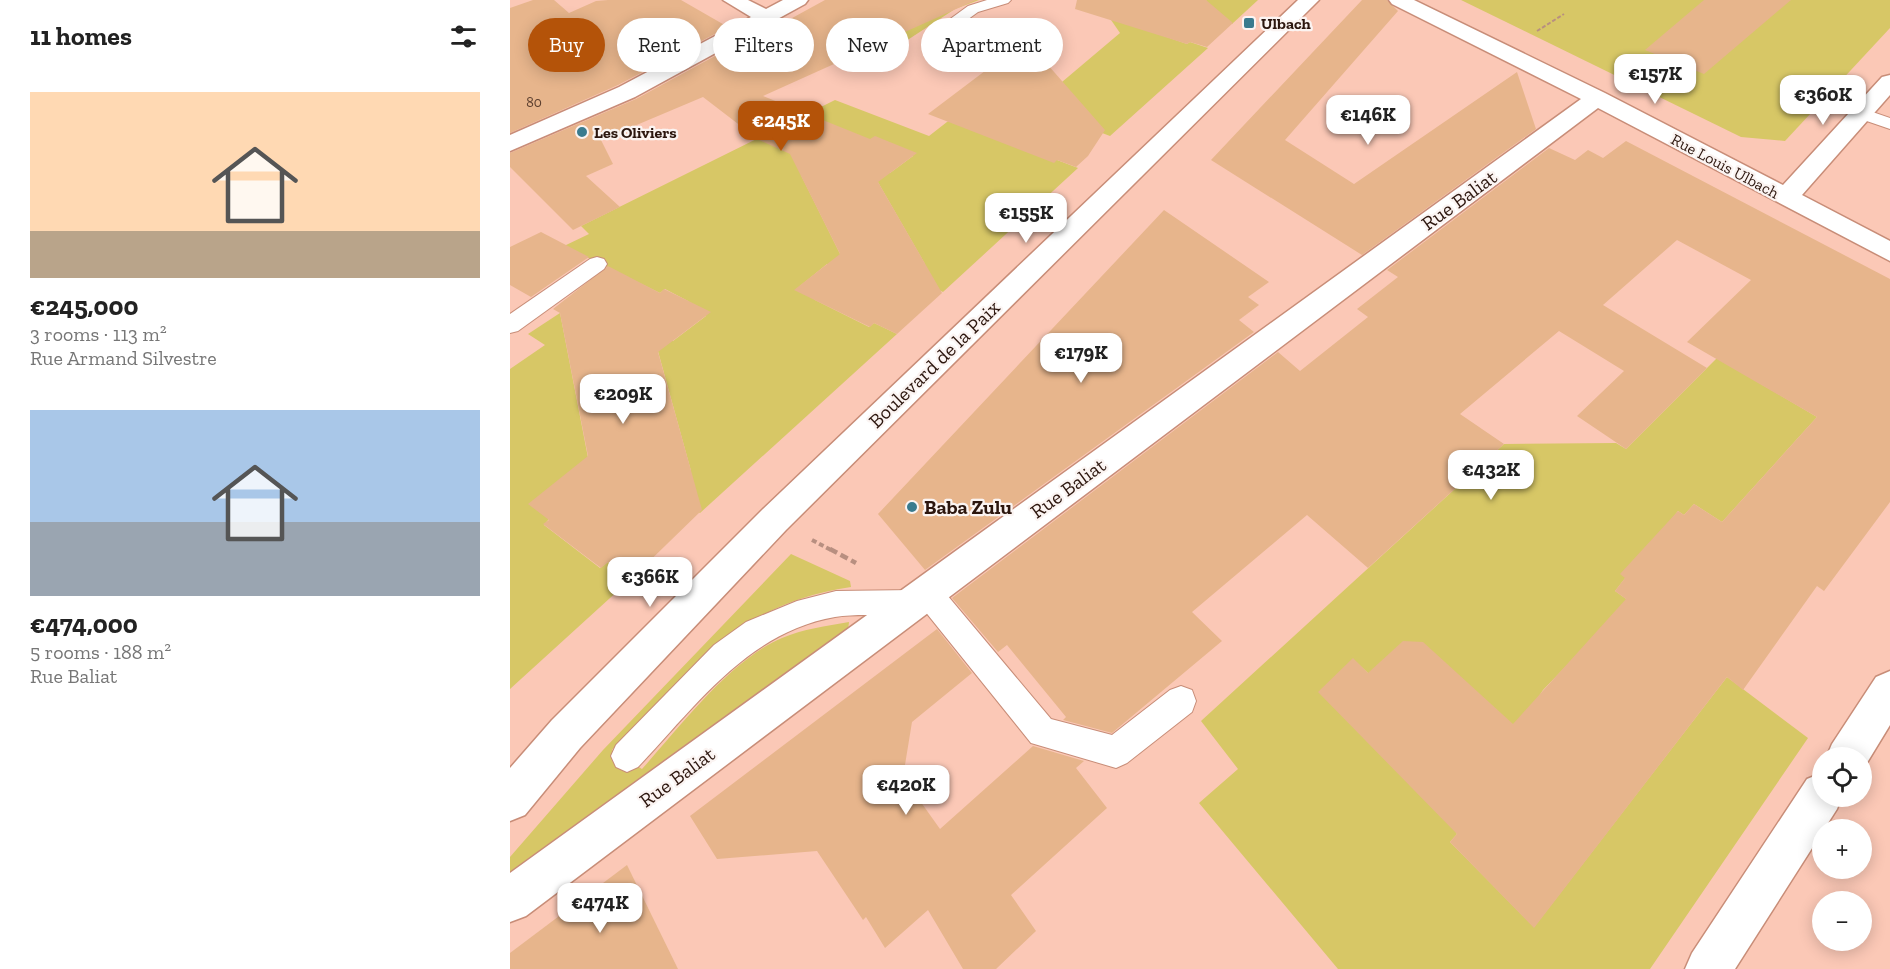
<!DOCTYPE html>
<html lang="en">
<head>
<meta charset="utf-8">
<style>
  :root { --surface:#fff; --page:#f6f6f6; --text:#222; --muted:#767676; --accent:#b45309 }
  body { margin:0; font-family:"Zilla Slab",serif; background:var(--page); color:var(--text); height:100vh; display:flex; flex-direction:column; font-size:22px; white-space:nowrap }
  * { box-sizing:border-box; margin:0 }
  p { font-size:20px; color:var(--muted) }
  .icon { flex:none; width:33px; height:33px; fill:none; stroke:currentColor; stroke-width:2; stroke-linecap:round; stroke-linejoin:round }
  .map { position:relative; flex:1; overflow:hidden }
  .details { display:flex; flex-direction:column; background:var(--surface); width:510px }
  .details>* { flex:none }
  .guide { position:absolute; left:18px; top:18px; width:570px; height:54px; display:flex; gap:12px }
  .buttons { position:absolute; left:1302px; top:747px; display:grid; gap:12px }
  .buttons a { display:grid; place-items:center; width:60px; height:60px; border-radius:50%; background:var(--surface); box-shadow:0 3px 15px #0003; font-size:30px }
  .price { position:absolute; translate:-50% -51px; padding:0 14px; border-radius:12px; background:#fff; color:#222; font-size:20px; line-height:39px; filter:drop-shadow(0 2px 3px #0008) }
  .price::after { content:''; position:absolute; left:50%; top:36px; width:18px; height:14px; margin-left:-9px; background:inherit; clip-path:polygon(0 0,100% 0,50% 100%) }
  .price.active { background:var(--accent); color:#fff }
  ul { padding:0; list-style:none }
  li { display:grid; align-content:center; gap:12px; height:318px; padding:0 30px }
  li span { display:grid; place-items:center; height:186px; border-radius:0px; color:#555 }
  li>.icon { margin-inline-start:auto }
  span .icon { width:108px; height:108px; fill:#fffc; stroke-width:1 }
  li b { font-size:26px }
  h2 { display:flex; justify-content:space-between; align-items:center; height:72px; padding:0 30px; font-size:26px }
  .pill { padding:0 21px; border-radius:27px; background:var(--surface); box-shadow:0 3px 15px #0003; font-size:21px; line-height:54px }
  .pill.active { background:var(--accent); color:#fff }
  main { display:flex; flex:1; min-height:0 }
  .map>svg:first-child { display:block }
  .green { fill:#d7c766 }
  .building { fill:#e7b58c }
  .lines { fill:none; stroke-linecap:round; stroke-linejoin:round }
  .service-casing { stroke:#c88d78; stroke-width:2 }
  .minor-casing { stroke:#c88d78; stroke-width:3 }
  .tertiary-casing { stroke:#c88d78; stroke-width:3 }
  .path-far2 { stroke:#b88f80; stroke-width:2; stroke-dasharray:4 2; stroke-linecap:butt }
  .path-far1 { stroke:#b88f80; stroke-width:4; stroke-dasharray:5 3; stroke-linecap:butt }
  .path { stroke:#b88f80; stroke-width:4.5; stroke-dasharray:8 4; stroke-linecap:butt }
  .service { fill:#fff; fill-rule:evenodd }
  .minor { fill:#fff; fill-rule:evenodd }
  .tertiary { fill:#fff; fill-rule:evenodd }
  .poi-dot { fill:#3a7b8e; stroke:#fbf4f2; stroke-width:2 }
  .labels { text-anchor:middle; dominant-baseline:central; stroke-width:4.5; stroke-linejoin:round; paint-order:stroke }
  .far-number-label { font-size:14px; fill:#5b3e2e }
  .far-poi-label { font-size:16px; font-weight:bold; fill:#2c160e; stroke:#fbf4f2; text-anchor:start }
  .far-street-label { font-size:16px; fill:#2c160e; stroke:#fbf4f2 }
  .street-label { font-size:20px; fill:#2c160e; stroke:#fbf4f2 }
  .poi-label { font-size:20px; font-weight:bold; fill:#2c160e; stroke:#fbf4f2; text-anchor:start }
</style>
</head>
<body>
<main>
<section class="details">
<h2>11 homes<svg class="icon" aria-label="filters" viewBox="0 0 24 24"><path d="M4 7h16M4 17h16"/><circle cx="9" cy="7" r="2"/><circle cx="15" cy="17" r="2"/></svg></h2>
<ul>
<li><span style="background:linear-gradient(#ffd9b3 75%,#b9a48a 0)"><svg class="icon" aria-label="home" viewBox="0 0 24 24"><path d="M3 11l9-7 9 7M6 9v11h12V9"/></svg></span><div><b>€245,000</b><p>3 rooms · 113 m²</p><p>Rue Armand Silvestre</p></div></li>
<li><span style="background:linear-gradient(#a9c7e8 60%,#9aa5b1 0)"><svg class="icon" aria-label="home" viewBox="0 0 24 24"><path d="M3 11l9-7 9 7M6 9v11h12V9"/></svg></span><div><b>€474,000</b><p>5 rooms · 188 m²</p><p>Rue Baliat</p></div></li>
</ul>
</section>
<div class="map">
<svg width="1380" height="969" viewBox="0 0 1380 969">
  <rect width="100%" height="100%" fill="#fbc8b6"/>
  <g class="green">
    <polygon points="442,0 469,0 445,9 376,54 359,48"/>
    <polygon points="696,0 748,0 722,24 703,18"/>
    <polygon points="951,0 1380,0 1380,28 1275,141 1231,137"/>
    <polygon points="599,17 677,44 680,42 698,48 600,136 579,128 552,82 610,33"/>
    <polygon points="487,83 547,160 568,168 433,292 408,280 415,264 365,177 373,171 380,173 403,156 360,139 291,175 334,262 326,268 317,264 290,286 305,300 359,327 364,323 387,334 190,513 168,496 181,471 146,344 155,337 163,341 196,316 178,301 155,289 150,293 54,246 79,234 71,226 325,100 419,136"/>
    <polygon points="50,313 80,468 34,525 90,568 98,562 122,578 0,689 0,369 35,345 18,334"/>
    <polygon points="1207,358 1307,417 1212,522 1184,504 1174,515 1168,511 1105,591 1119,601 1033,690 1003,736 858,673 843,659 947,834 940,842 1024,927 1217,677 1298,738 1140,969 828,969 689,803 728,769 691,721 994,444 1106,443 1116,449"/>
    <path d="M 281,554 L 340,581 L 341,587 C 253,601 218,634 157,694 C 139,713 118,730 102,750 L 132,769 C 170,727 220,660 272,638 C 293,629 316,626 339,622 L 338,631 L 0,878 L 0,857 L 93,750 Z"/>
  </g>
  <g class="building">
    <polygon points="23,0 44,0 59,13 86,1 98,0 171,0 218,27 108,85 0,133 0,8"/>
    <polygon points="315,0 466,0 253,96 360,139 365,136 407,153 368,182 432,293 387,334 364,323 360,327 284,290 330,254 280,154 249,140 193,97 91,140 103,164 76,176 110,207 63,230 0,167 0,153 126,99 238,38 242,40"/>
    <polygon points="567,0 696,0 723,23 697,47 680,42 677,44 565,9"/>
    <polygon points="852,0 877,0 888,11 775,140 844,184 1007,72 1026,129 852,255 701,160"/>
    <polygon points="1194,0 1281,0 1194,74 1135,50"/>
    <polygon points="516,40 595,130 578,156 566,167 547,160 544,163 418,114"/>
    <polygon points="1116,141 1380,279 1380,502 1314,591 1307,586 1233,690 1217,677 1024,928 940,842 947,834 808,692 843,658 858,673 893,641 913,642 1003,724 1116,599 1105,591 1115,578 1110,574 1168,511 1174,515 1184,504 1212,522 1307,417 1177,342 1241,280 1167,240 1093,305 1197,368 1116,449 1067,416 1114,371 1049,331 950,414 994,444 858,568 797,515 682,612 712,641 602,733 553,720 556,717 497,645 488,652 442,598 768,352 790,371 858,317 847,309 888,277 877,270 1039,148 1065,160 1078,150 1093,158"/>
    <polygon points="654,210 759,282 738,297 749,305 729,320 744,332 415,570 368,514"/>
    <polygon points="31,232 79,257 21,297 0,285 0,247"/>
    <polygon points="98,266 150,293 154,289 201,312 148,352 192,510 122,578 98,562 91,568 33,524 39,520 18,504 78,456 50,313 43,309"/>
    <polygon points="427,629 462,673 402,722 393,777 430,829 523,746 574,761 566,768 597,808 501,895 526,931 486,969 453,969 418,910 375,948 356,917 353,920 307,851 207,859 180,816"/>
    <polygon points="117,865 168,969 0,969 0,953"/>
  </g>
  <g class="lines">
    <g class="service-casing">
      <g id="service">
        <polygon points="477,0 501,0 498,3 468,12 435,36 423,36 421,33 458,6"/>
        <polygon points="1351,108 1380,118 1380,129 1345,117 1342,113 1345,109"/>
        <polygon points="87,257 94,259 97,264 94,269 8,331 0,333 0,314 80,259"/>
        <path d="M 417,579 L 427,583 L 541,719 L 602,735 L 660,690 L 671,686 L 682,690 L 686,701 L 682,712 L 617,763 L 606,768 L 521,743 L 414,610 L 403,616 C 378,616 350,613 325,617 C 238,632 185,707 128,767 L 117,772 L 106,767 L 101,756 L 106,745 L 204,645 L 236,622 L 287,601 L 326,591 L 404,590 L 407,583 Z"/>
      </g>
    </g>
    <g class="minor-casing">
      <g id="minor">
        <polygon points="213,0 238,0 256,9 273,0 298,0 295,4 125,97 0,151 0,135 109,87 241,17"/>
        <polygon points="879,0 904,0 1095,93 1273,185 1372,77 1380,75 1380,95 1292,195 1380,241 1380,261 1088,108 16,916 0,922 0,873 1071,99 882,4"/>
        <polygon points="1380,671 1380,725 1352,771 1352,758 1316,758 1322,744 1366,677"/>
        <polygon points="1312,773 1312,796 1332,796 1327,809 1225,969 1175,969 1182,953 1297,779"/>
      </g>
    </g>
    <g class="tertiary-casing">
      <polygon id="tertiary" points="788,0 809,0 276,530 70,748 15,815 0,821 0,768 42,720 252,510"/>
    </g>
    <polyline class="path-far2" points="1027,31 1054,14"/>
    <polyline class="path-far1" points="302,540 323,551"/>
    <polyline class="path" points="320,549 346,563"/>
    <use href="#service" class="service"/>
    <use href="#minor" class="minor"/>
    <use href="#tertiary" class="tertiary"/>
  </g>
  <g class="poi-dot">
    <rect x="733" y="17" width="12" height="12" rx="3"/>
    <circle cx="72" cy="132" r="6"/>
    <circle cx="402" cy="507" r="6"/>
  </g>
  <g class="labels">
    <g class="far-number-label">
      <text x="24" y="102">80</text>
    </g>
    <g class="far-poi-label">
      <text x="751" y="23">Ulbach</text>
      <text x="84" y="132">Les Oliviers</text>
    </g>
    <g class="far-street-label">
      <text transform="translate(1215 166) rotate(28)">Rue Louis Ulbach</text>
    </g>
    <g class="street-label">
      <text transform="translate(949 200) rotate(-36)">Rue Baliat</text>
      <text transform="translate(424 364) rotate(-44)">Boulevard de la Paix</text>
      <text transform="translate(558 488) rotate(-36)">Rue Baliat</text>
      <text transform="translate(167 777) rotate(-36)">Rue Baliat</text>
    </g>
    <g class="poi-label">
      <text x="414" y="507">Baba Zulu</text>
    </g>
  </g>
</svg>
<div class="buttons">
<a><svg class="icon" aria-label="locate" viewBox="0 0 24 24"><circle cx="12" cy="12" r="6"/><path d="M12 2v4M12 18v4M2 12h4M18 12h4"/></svg></a>
<a>+</a>
<a>−</a>
</div>
<b class="price" style="left:1145px;top:105px">€157K</b>
<b class="price" style="left:1313px;top:126px">€360K</b>
<b class="price" style="left:858px;top:146px">€146K</b>
<b class="price active" style="left:271px;top:152px">€245K</b>
<b class="price" style="left:516px;top:244px">€155K</b>
<b class="price" style="left:571px;top:384px">€179K</b>
<b class="price" style="left:113px;top:425px">€209K</b>
<b class="price" style="left:981px;top:501px">€432K</b>
<b class="price" style="left:140px;top:608px">€366K</b>
<b class="price" style="left:396px;top:816px">€420K</b>
<b class="price" style="left:90px;top:934px">€474K</b>
<div class="guide">
<a class="pill active">Buy</a>
<a class="pill">Rent</a>
<a class="pill">Filters</a>
<a class="pill">New</a>
<a class="pill">Apartment</a>
</div>
</div>
</main>
</body>
</html>
